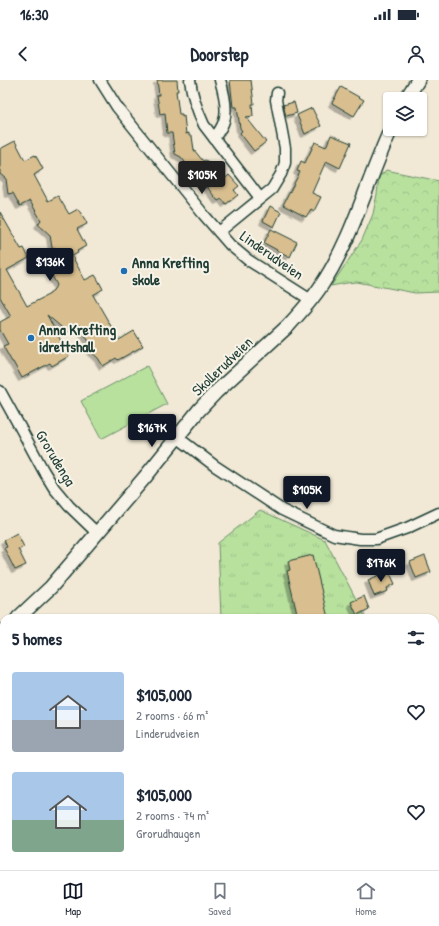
<!DOCTYPE html>
<html lang="en">
<head>
<meta charset="utf-8">
<style>
  :root { --surface:#fff; --page:#f2f2f3; --text:#1f2937; --muted:#747a83; --line:#e0e1e3; --accent:#111827 }
  body { margin:0; font-family:"Patrick Hand",sans-serif; background:var(--page); color:var(--text); height:100vh; display:flex; flex-direction:column; font-size:15px; white-space:nowrap }
  * { box-sizing:border-box; margin:0 }
  p { font-size:13px; color:var(--muted) }
  .icon { flex:none; width:22px; height:22px; fill:none; stroke:currentColor; stroke-width:2; stroke-linecap:round; stroke-linejoin:round }
  .map { position:relative; flex:1; overflow:hidden }
  .details { position:absolute; left:0px; top:534px; width:439px; height:256px; display:flex; flex-direction:column; background:var(--surface); border-radius:12px 12px 0 0; box-shadow:0 1px 3px #0004 }
  .details>* { flex:none }
  .fabs { position:absolute; left:383px; top:12px; display:grid; gap:8px }
  .fabs a { display:grid; place-items:center; width:44px; height:44px; border-radius:4px; background:var(--surface); box-shadow:0 1px 3px #0004; font-size:20px }
  .price { position:absolute; translate:-50% -34px; padding:0 9px; border-radius:4px; background:var(--accent); color:#fff; font-size:13px; line-height:26px; filter:drop-shadow(0 1px 2px #0008) }
  .price::after { content:''; position:absolute; left:50%; top:24px; width:12px; height:9px; margin-left:-6px; background:inherit; clip-path:polygon(0 0,100% 0,50% 100%) }
  .price.selected { background:#222; color:#fff }
  ul { padding:0; list-style:none }
  li { display:flex; align-items:center; gap:12px; height:100px; padding:0 12px }
  li span { display:grid; place-items:center; flex:none; width:112px; height:80px; border-radius:4px; color:#555 }
  li>.icon { margin-inline-start:auto }
  span .icon { width:48px; height:48px; fill:#fffc; stroke-width:1 }
  li b { font-size:17px }
  h2 { display:flex; justify-content:space-between; align-items:center; height:48px; padding:0 12px; font-size:17px }
  .status { display:flex; justify-content:space-between; align-items:center; height:28px; padding:0 20px; background:var(--surface); direction:ltr }
  .status svg { height:11px; fill:currentColor }
  header { display:flex; justify-content:space-between; align-items:center; height:52px; padding:0 12px; background:var(--surface); font-size:18px; font-weight:700 }
  .tabs { display:flex; justify-content:space-around; align-items:center; height:56px; border-top:1px solid var(--line); background:var(--surface); font-size:11px; color:var(--muted) }
  .tabs a { display:grid; justify-items:center; gap:2px }
  .tabs .selected { color:var(--accent) }
  .map>svg:first-child { display:block }
  .grass { fill:url(#grass-tufts); stroke:#6c8f69 }
  .forest { fill:url(#forest-crowns); stroke:#6c8f69 }
  .pitch { fill:#b8e19e; stroke:#6c8f69 }
  .building { fill:#d9bf8f; stroke:#1f3d34; filter:url(#shadow) }
  .lines { fill:none; stroke-linecap:round; stroke-linejoin:round }
  .minor-casing { stroke:#1f3d34; stroke-width:13 }
  .tertiary-casing { stroke:#1f3d34; stroke-width:16 }
  .minor { stroke:#f7f3e8; stroke-width:10 }
  .tertiary { stroke:#f7f3e8; stroke-width:13 }
  .poi-dot { fill:#1f6fb2; stroke:#f7f3e8; stroke-width:1.5 }
  .labels { text-anchor:middle; dominant-baseline:central; stroke-width:4; stroke-linejoin:round; paint-order:stroke }
  .street-label { font-size:15px; fill:#1f3d34; stroke:#f7f3e8 }
  .poi-label { font-size:15px; font-weight:bold; fill:#1f3d34; stroke:#f7f3e8; text-anchor:start }
</style>
</head>
<body>
<div class="status"><b>16:30</b><svg viewBox="0 0 49 12"><path d="M0 12V9h3v3zM5 12V6h3v6zM10 12V3h3v9zM15 12V0h3v12zM26 1h20v11H26zM47 4h2v5h-2z"/></svg></div>
<header><svg class="icon" aria-label="back" viewBox="0 0 24 24"><path d="M15 5l-7 7 7 7"/></svg>Doorstep<svg class="icon" aria-label="person" viewBox="0 0 24 24"><circle cx="12" cy="8" r="4"/><path d="M4 21q1-7 8-7t8 7"/></svg></header>
<div class="map">
<svg width="439" height="790" viewBox="0 0 439 790">
  <defs>
    <pattern id="grass-tufts" width="24" height="20" patternUnits="userSpaceOnUse"><rect width="24" height="20" fill="#b8e19e"/><path d="M3 7l-1-3M5 7V3M7 7l1-3M15 17l-1-3M17 17v-4M19 17l1-3" fill="none" stroke="#9ec289"/></pattern>
    <pattern id="forest-crowns" width="20" height="18" patternUnits="userSpaceOnUse"><rect width="20" height="18" fill="#b8e19e"/><path d="M2 6a3 3 0 1 1 6 0M12 15a3 3 0 1 1 6 0" fill="none" stroke="#9ec289"/></pattern>
    <filter id="shadow"><feDropShadow dx="-3.5" dy="3.5" stdDeviation="0" flood-color="#0004"/></filter>
  </defs>
  <rect width="100%" height="100%" fill="#f1e9d6"/>
  <filter id="ink" filterUnits="userSpaceOnUse"><feTurbulence type="fractalNoise" baseFrequency=".025" numOctaves="2"/><feDisplacementMap in="SourceGraphic" scale="8" xChannelSelector="R" yChannelSelector="G"/><feConvolveMatrix kernelMatrix="1 2 1 2 8 2 1 2 1" color-interpolation-filters="sRGB"/></filter>
  <g filter="url(#ink)">
    <g class="grass">
      <polygon points="260,430 325,460 366,538 221,538 218,463"/>
      <polygon points="439,559 439,630 435,634 435,560"/>
    </g>
    <polygon class="forest" points="386,90 439,101 439,212 415,213 357,202 347,203 331,206 362,160 373,134 377,114 379,97"/>
    <polygon class="pitch" points="147,286 167,324 101,359 81,321"/>
    <g class="building">
      <polygon points="157,0 177,0 178,11 176,11 179,34 182,34 182,37 184,36 186,54 189,53 189,56 192,56 194,70 203,81 205,80 207,81 222,101 229,95 239,106 234,110 238,115 226,124 222,119 218,121 207,107 205,108 181,77 175,74 172,53 167,53 165,33 160,34 157,15 159,15"/>
      <polygon points="230,0 251,0 254,24 252,24 253,36 246,37 266,62 254,71 240,53 242,51 240,48 237,27 233,27"/>
      <polygon points="341,7 364,20 354,36 332,23"/>
      <polygon points="294,22 297,33 286,36 283,25"/>
      <polygon points="312,28 321,46 305,54 297,35"/>
      <polygon points="331,55 351,63 340,88 326,81 312,113 321,117 314,131 311,129 306,137 283,125 300,92 297,91 301,81 305,83 315,62 326,67"/>
      <polygon points="15,61 25,80 35,75 37,78 43,89 34,95 48,121 58,116 69,134 78,129 86,141 87,144 77,149 86,166 77,171 78,173 72,176 85,200 95,195 97,198 103,209 93,215 119,260 134,251 143,266 118,280 116,278 103,286 98,278 88,269 91,265 79,245 67,252 47,235 69,276 52,286 50,283 22,298 13,282 12,282 3,266 8,264 0,250 0,242 11,236 0,217 0,132 21,169 24,168 29,178 7,190 27,226 50,214 57,205 50,192 65,184 56,168 52,168 50,155 38,144 41,140 30,121 20,126 13,113 8,114 6,99 0,94 0,69"/>
      <polygon points="270,126 281,132 274,147 263,141"/>
      <polygon points="271,149 297,162 290,177 264,163"/>
      <polygon points="17,453 24,467 18,469 26,485 15,490 4,468 7,467 4,460"/>
      <polygon points="313,475 328,538 298,538 287,491 290,490 288,481"/>
      <polygon points="425,476 431,492 416,498 410,482"/>
      <polygon points="389,491 395,504 387,508 388,511 374,516 368,500"/>
      <polygon points="364,516 369,529 357,535 351,522"/>
    </g>
    <g class="lines">
      <g class="minor-casing">
        <g id="minor">
          <polyline points="100,0 117,27 204,135 230,165 248,180 311,220"/>
          <path d="M 190,0 C 192,16 197,30 204,45 L 260,118"/>
          <path d="M 214,58 C 218,53 222,48 224,41 C 228,29 224,13 220,0"/>
          <polyline points="219,152 272,109 281,94 285,83 285,68 276,20 277,13"/>
          <polyline points="0,311 21,349 43,390 54,408 69,426 97,453"/>
          <polyline points="177,357 215,386 282,430 334,455 360,459 376,459 407,448 439,433"/>
        </g>
      </g>
      <g class="tertiary-casing">
        <g id="tertiary">
          <polyline points="406,19 418,0"/>
          <path d="M 18,538 L 51,507 L 146,396 L 199,330 L 216,312 L 288,246 C 300,233 312,220 321,206 C 353,158 367,101 391,49"/>
          <polyline points="0,555 4,551"/>
        </g>
      </g>
      <use href="#minor" class="minor"/>
      <use href="#tertiary" class="tertiary"/>
    </g>
  </g>
  <g class="poi-dot">
    <circle cx="124" cy="191" r="4"/>
    <circle cx="31" cy="258" r="4"/>
  </g>
  <g class="labels">
    <g class="street-label">
      <text transform="translate(272 175) rotate(35)">Linderudveien</text>
      <text transform="translate(222 286) rotate(-44)">Skollerudveien</text>
      <text transform="translate(56 378) rotate(59)">Grorudenga</text>
    </g>
    <g class="poi-label">
      <text x="132" y="182">Anna Krefting<tspan x="132" dy="17">skole</tspan></text>
      <text x="39" y="249">Anna Krefting<tspan x="39" dy="17">idrettshall</tspan></text>
    </g>
  </g>
</svg>
<div class="fabs">
<a><svg class="icon" aria-label="layers" viewBox="0 0 24 24"><path d="M12 4l9 5-9 5-9-5zM3 14l9 5 9-5"/></svg></a>
</div>
<b class="price selected" style="left:202px;top:115px">$105K</b>
<b class="price" style="left:50px;top:202px">$136K</b>
<b class="price" style="left:152px;top:368px">$167K</b>
<b class="price" style="left:307px;top:430px">$105K</b>
<b class="price" style="left:381px;top:503px">$176K</b>
<section class="details">
<h2>5 homes<svg class="icon" aria-label="filters" viewBox="0 0 24 24"><path d="M4 7h16M4 17h16"/><circle cx="9" cy="7" r="2"/><circle cx="15" cy="17" r="2"/></svg></h2>
<ul>
<li><span style="background:linear-gradient(#a9c7e8 60%,#9aa5b1 0)"><svg class="icon" aria-label="home" viewBox="0 0 24 24"><path d="M3 11l9-7 9 7M6 9v11h12V9"/></svg></span><div><b>$105,000</b><p>2 rooms · 66 m²</p><p>Linderudveien</p></div><svg class="icon" aria-label="heart" viewBox="0 0 24 24"><path d="M12 20l-8-8c-3-5 5-10 8-4 3-6 11-1 8 4z"/></svg></li>
<li><span style="background:linear-gradient(#a9c7e8 60%,#7fa58c 0)"><svg class="icon" aria-label="home" viewBox="0 0 24 24"><path d="M3 11l9-7 9 7M6 9v11h12V9"/></svg></span><div><b>$105,000</b><p>2 rooms · 74 m²</p><p>Grorudhaugen</p></div><svg class="icon" aria-label="heart" viewBox="0 0 24 24"><path d="M12 20l-8-8c-3-5 5-10 8-4 3-6 11-1 8 4z"/></svg></li>
</ul>
</section>
</div>
<nav class="tabs">
<a class="selected"><svg class="icon" aria-label="map" viewBox="0 0 24 24"><path d="M3 6l6-2 6 2 6-2v14l-6 2-6-2-6 2zM9 4v14M15 6v14"/></svg>Map</a>
<a><svg class="icon" aria-label="saved" viewBox="0 0 24 24"><path d="M7 4h10v16l-5-4-5 4z"/></svg>Saved</a>
<a><svg class="icon" aria-label="home" viewBox="0 0 24 24"><path d="M3 11l9-7 9 7M6 9v11h12V9"/></svg>Home</a>
</nav>
</body>
</html>
